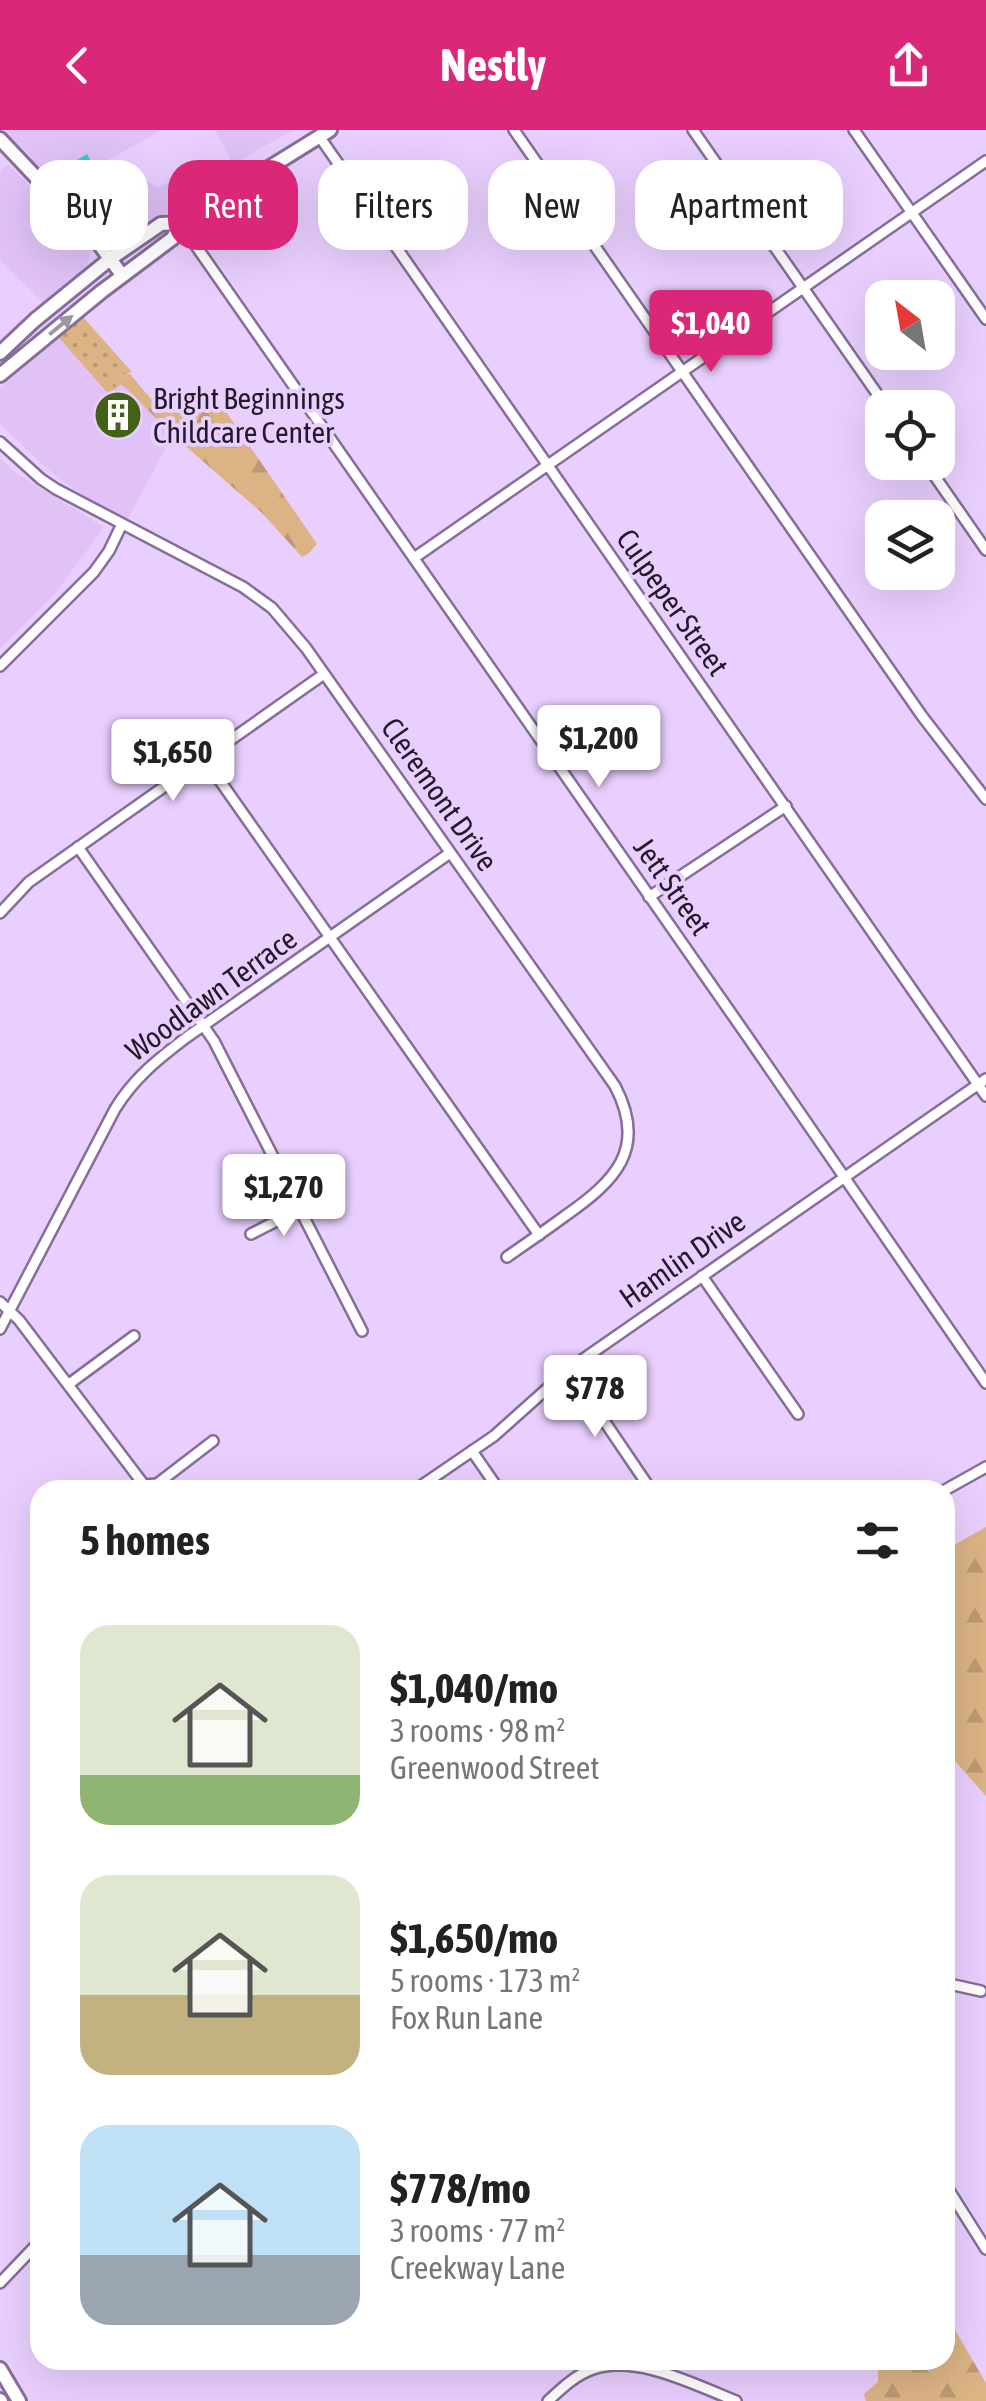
<!DOCTYPE html>
<html lang="en">
<head>
<meta charset="utf-8">
<style>
  :root { --surface:#fff; --page:#f2f2f2; --text:#222; --muted:#767676; --accent:#db2777 }
  body { margin:0; font-family:"Asap Condensed",sans-serif; background:var(--page); color:var(--text); height:100vh; display:flex; flex-direction:column; font-size:38px; white-space:nowrap }
  * { box-sizing:border-box; margin:0 }
  p { font-size:32px; color:var(--muted) }
  .icon { flex:none; width:55px; height:55px; fill:none; stroke:currentColor; stroke-width:2; stroke-linecap:round; stroke-linejoin:round }
  .map { position:relative; flex:1; overflow:hidden }
  .side { position:absolute; left:30px; top:1350px; width:925px; height:890px; display:flex; flex-direction:column; background:var(--surface); border-radius:30px; box-shadow:0 10px 40px #0002 }
  .side>* { flex:none }
  .top-card { position:absolute; left:30px; top:30px; width:928px; height:90px; display:flex; gap:20px }
  .needle { width:65px; rotate:329deg }
  .tools { position:absolute; left:865px; top:150px; display:grid; gap:20px }
  .tools a { display:grid; place-items:center; width:90px; height:90px; border-radius:20px; background:var(--surface); box-shadow:0 10px 40px #0002; font-size:50px }
  .price { position:absolute; translate:-50% -85px; padding:0 22px; border-radius:10px; background:#fff; color:#222; font-size:32px; line-height:65px; filter:drop-shadow(0 2px 5px #0008) }
  .price::after { content:''; position:absolute; left:50%; top:60px; width:30px; height:22px; margin-left:-15px; background:inherit; clip-path:polygon(0 0,100% 0,50% 100%) }
  .price.active { background:var(--accent); color:#fff }
  ul { padding:0; list-style:none }
  li { display:flex; align-items:center; gap:30px; height:250px; padding:0 50px }
  li span { display:grid; place-items:center; flex:none; width:280px; height:200px; border-radius:30px; color:#555 }
  li>.icon { margin-inline-start:auto }
  span .icon { width:120px; height:120px; fill:#fffc; stroke-width:1 }
  li b { font-size:42px }
  h2 { display:flex; justify-content:space-between; align-items:center; height:120px; padding:0 50px; font-size:42px }
  .chip { padding:0 35px; border-radius:30px; background:var(--surface); box-shadow:0 10px 40px #0002; font-size:35px; line-height:90px }
  .chip.active { background:var(--accent); color:#fff }
  header { display:flex; justify-content:space-between; align-items:center; height:130px; padding:0 50px; background:var(--accent); color:#fff; font-size:45px; font-weight:700 }
  .map>svg:first-child { display:block }
  .built { fill:#e0c2f7 }
  .grass { fill:url(#grass-dots) }
  .forest { fill:url(#forest-firs) }
  .water { fill:url(#water-ripples) }
  .lines { fill:none; stroke-linecap:round; stroke-linejoin:round }
  .minor-casing { stroke:#866e98; stroke-width:14 }
  .secondary-casing { stroke:#866e98; stroke-width:18 }
  .minor { stroke:#fff; stroke-width:9 }
  .secondary { stroke:#fff; stroke-width:12 }
  .oneway { fill:#9c989f }
  .labels { text-anchor:middle; dominant-baseline:central; stroke-width:8; stroke-linejoin:round; paint-order:stroke }
  .poi-label { font-size:30px; fill:#23192a; stroke:#e9cffe; text-anchor:start }
  .street-label { font-size:30px; fill:#23192a; stroke:#e9cffe }
</style>
</head>
<body>
<header><svg class="icon" aria-label="back" viewBox="0 0 24 24"><path d="M15 5l-7 7 7 7"/></svg>Nestly<svg class="icon" aria-label="share" viewBox="0 0 24 24"><path d="M12 15V3M7 8l5-5 5 5M5 13v7h14v-7"/></svg></header>
<div class="map">
<svg width="986" height="2271" viewBox="0 0 986 2271">
  <defs>
    <pattern id="grass-dots" width="8" height="8" patternUnits="userSpaceOnUse" patternTransform="scale(2.5)"><rect width="8" height="8" fill="#dbb385"/><path d="M2 2h.1M6 6h.1" fill="none" stroke="#bc9973" stroke-width="1.8" stroke-linecap="round"/></pattern>
    <pattern id="forest-firs" width="22" height="20" patternUnits="userSpaceOnUse" patternTransform="scale(2.5)"><rect width="22" height="20" fill="#dbb385"/><path d="M5 1l3.5 6h-7zM16 11l3.5 6h-7z" fill="#bc9973"/></pattern>
    <pattern id="water-ripples" width="26" height="14" patternUnits="userSpaceOnUse" patternTransform="scale(2.5)"><rect width="26" height="14" fill="#37cdc6"/><path d="M2 4q2-2 4 0t4 0M15 11q2-2 4 0t4 0" fill="none" stroke="#30afaa"/></pattern>
  </defs>
  <rect width="100%" height="100%" fill="#e9cffe"/>
  <g class="built">
    <polygon points="5,0 162,0 106,31 132,57 149,52 158,58 172,50 185,70 129,108 117,109 103,102"/>
    <polygon points="215,0 293,0 233,34"/>
    <polygon points="8,34 86,115 90,125 86,139 43,172 0,130 0,42"/>
    <polygon points="59,208 108,265 122,253 173,305 127,390 72,358 44,336 0,294 0,258"/>
    <polygon points="0,328 16,343 104,397 54,465 0,519"/>
  </g>
  <polygon class="grass" points="83,187 132,242 122,245 115,253 117,257 109,265 59,208"/>
  <g class="forest">
    <path d="M 130,244 C 144,260 158,282 179,283 L 179,277 L 173,264 C 185,257 187,261 198,266 C 204,268 212,268 218,270 L 317,414 L 309,423 L 302,427 L 262,383 L 173,305 L 122,254 L 117,257 L 114,253 L 122,245 Z"/>
    <polygon points="986,1397 986,1666 945,1620 945,1420"/>
    <polygon points="945,2183 986,2253 986,2271 866,2271 864,2264 878,2252 878,2230 945,2230"/>
  </g>
  <polygon class="water" points="87,24 102,51 92,62 80,63 61,40"/>
  <g class="lines">
    <g class="minor-casing">
      <g id="minor">
        <polyline points="514,0 922,586 986,669"/>
        <polyline points="693,0 887,278"/>
        <polyline points="854,0 986,189"/>
        <polyline points="319,6 986,966"/>
        <polyline points="180,93 747,906 986,1253"/>
        <path d="M 0,312 L 41,349 L 56,359 L 243,457 L 272,478 L 306,518 L 615,956 C 648,1019 615,1051 565,1086 C 546,1100 527,1113 507,1127"/>
        <polyline points="925,332 986,420"/>
        <polyline points="414,428 986,31"/>
        <polyline points="0,536 94,442 109,421 122,394"/>
        <polyline points="204,628 539,1105"/>
        <polyline points="78,717 214,911 362,1201"/>
        <polyline points="649,767 786,676"/>
        <polyline points="0,783 29,752 324,544"/>
        <polyline points="251,1104 300,1079"/>
        <polyline points="702,1146 798,1284"/>
        <polyline points="0,1172 19,1190 144,1355 157,1354 213,1311"/>
        <path d="M 0,1199 L 115,979 C 134,948 158,929 187,907 L 450,723"/>
        <polyline points="569,1239 651,1360"/>
        <polyline points="69,1254 134,1206"/>
        <polyline points="472,1321 499,1360"/>
        <polyline points="415,1360 494,1306 569,1239 986,949"/>
        <polyline points="945,1360 986,1337"/>
        <polyline points="945,1853 981,1861"/>
        <polyline points="945,2054 986,2119"/>
        <polyline points="0,2153 40,2111"/>
        <path d="M 548,2271 C 561,2259 575,2245 593,2239 C 637,2224 695,2255 736,2271"/>
      </g>
    </g>
    <g class="secondary-casing">
      <g id="secondary">
        <polyline points="0,9 100,115 122,145"/>
        <polyline points="0,223 35,190 110,129 161,94 180,93 330,0"/>
        <polyline points="0,245 101,162 173,108 180,93"/>
        <polyline points="0,2239 19,2271"/>
        <polyline points="0,2270 1,2271"/>
      </g>
    </g>
    <use href="#minor" class="minor"/>
    <use href="#secondary" class="secondary"/>
  </g>
  <defs><path id="oneway-solid" d="M-6-.8H1V-3.2L6.5 0L1 3.2V.8H-6Z" transform="scale(2.5)"/></defs>
  <use class="oneway" href="#oneway-solid" transform="translate(61 195) rotate(-39)"/>
  <defs>
    <g id="building-disc" transform="scale(2.5)"><circle r="9.5" fill="#426217" stroke="#e9cffe"/><path d="M-4-6H4V6H1V3H-1V6H-4ZM-2.5-4.3h1.7v1.8h-1.7ZM.8-4.3h1.7v1.8H.8ZM-2.5-1h1.7V.8h-1.7ZM.8-1h1.7V.8H.8Z" fill="#fff"/></g>
  </defs>
  <g fill-rule="evenodd">
    <use href="#building-disc" x="118" y="285"/>
  </g>
  <g class="labels">
    <g class="poi-label">
      <text x="153" y="268">Bright Beginnings<tspan x="153" dy="34">Childcare Center</tspan></text>
    </g>
    <g class="street-label">
      <text transform="translate(673 472) rotate(55)">Culpeper Street</text>
      <text transform="translate(440 664) rotate(55)">Cleremont Drive</text>
      <text transform="translate(673 756) rotate(55)">Jett Street</text>
      <text transform="translate(211 864) rotate(-36)">Woodlawn Terrace</text>
      <text transform="translate(682 1129) rotate(-35)">Hamlin Drive</text>
    </g>
  </g>
</svg>
<div class="tools">
<a><svg class="needle" viewBox="-14 -14 28 28"><path d="M0-13l5 13h-10z" fill="#e53935"/><path d="M0 13l5-13h-10z" fill="#767676"/></svg></a>
<a><svg class="icon" aria-label="locate" viewBox="0 0 24 24"><circle cx="12" cy="12" r="6"/><path d="M12 2v4M12 18v4M2 12h4M18 12h4"/></svg></a>
<a><svg class="icon" aria-label="layers" viewBox="0 0 24 24"><path d="M12 4l9 5-9 5-9-5zM3 14l9 5 9-5"/></svg></a>
</div>
<b class="price active" style="left:711px;top:245px">$1,040</b>
<b class="price" style="left:599px;top:660px">$1,200</b>
<b class="price" style="left:173px;top:674px">$1,650</b>
<b class="price" style="left:284px;top:1109px">$1,270</b>
<b class="price" style="left:595px;top:1310px">$778</b>
<div class="top-card">
<a class="chip">Buy</a>
<a class="chip active">Rent</a>
<a class="chip">Filters</a>
<a class="chip">New</a>
<a class="chip">Apartment</a>
</div>
<section class="side">
<h2>5 homes<svg class="icon" aria-label="filters" viewBox="0 0 24 24"><path d="M4 7h16M4 17h16"/><circle cx="9" cy="7" r="2"/><circle cx="15" cy="17" r="2"/></svg></h2>
<ul>
<li><span style="background:linear-gradient(#dfe7d0 75%,#8fb573 0)"><svg class="icon" aria-label="home" viewBox="0 0 24 24"><path d="M3 11l9-7 9 7M6 9v11h12V9"/></svg></span><div><b>$1,040/mo</b><p>3 rooms · 98 m²</p><p>Greenwood Street</p></div></li>
<li><span style="background:linear-gradient(#dfe7d0 60%,#c2b280 0)"><svg class="icon" aria-label="home" viewBox="0 0 24 24"><path d="M3 11l9-7 9 7M6 9v11h12V9"/></svg></span><div><b>$1,650/mo</b><p>5 rooms · 173 m²</p><p>Fox Run Lane</p></div></li>
<li><span style="background:linear-gradient(#bfe0f5 65%,#9aa5b1 0)"><svg class="icon" aria-label="home" viewBox="0 0 24 24"><path d="M3 11l9-7 9 7M6 9v11h12V9"/></svg></span><div><b>$778/mo</b><p>3 rooms · 77 m²</p><p>Creekway Lane</p></div></li>
</ul>
</section>
</div>
</body>
</html>
